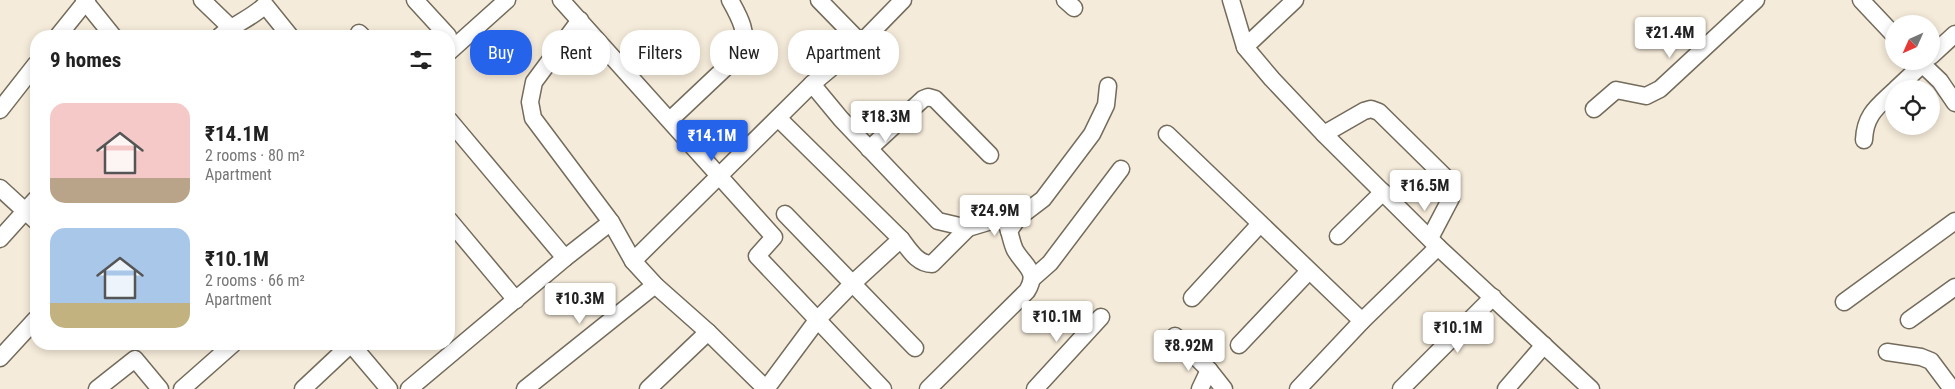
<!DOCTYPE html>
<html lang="en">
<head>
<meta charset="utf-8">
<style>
  :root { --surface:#fff; --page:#f6f6f6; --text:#222; --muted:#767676; --accent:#2563eb }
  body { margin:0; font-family:"Roboto Condensed",sans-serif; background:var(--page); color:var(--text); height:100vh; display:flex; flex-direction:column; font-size:19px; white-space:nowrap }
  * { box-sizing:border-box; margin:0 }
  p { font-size:16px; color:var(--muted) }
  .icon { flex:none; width:28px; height:28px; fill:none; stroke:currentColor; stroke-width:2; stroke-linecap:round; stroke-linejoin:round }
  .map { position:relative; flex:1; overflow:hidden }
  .side { position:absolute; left:30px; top:30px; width:425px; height:320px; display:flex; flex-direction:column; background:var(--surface); border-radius:20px; box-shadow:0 2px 8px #0003 }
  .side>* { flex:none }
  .top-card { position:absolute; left:470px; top:30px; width:475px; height:45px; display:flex; gap:10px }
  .needle { width:32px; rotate:225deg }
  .buttons { position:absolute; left:1885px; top:15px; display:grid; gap:10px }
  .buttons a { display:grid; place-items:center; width:55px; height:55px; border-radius:50%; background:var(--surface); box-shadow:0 2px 8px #0003; font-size:25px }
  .price { position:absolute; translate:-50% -42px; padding:0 11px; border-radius:5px; background:#fff; color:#222; font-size:16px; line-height:32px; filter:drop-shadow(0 1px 2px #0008) }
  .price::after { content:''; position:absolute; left:50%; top:30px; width:15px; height:11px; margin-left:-8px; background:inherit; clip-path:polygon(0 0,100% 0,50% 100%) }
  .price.on { background:var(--accent); color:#fff }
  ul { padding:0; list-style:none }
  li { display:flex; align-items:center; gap:15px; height:125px; padding:0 20px }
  li span { display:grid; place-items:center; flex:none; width:140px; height:100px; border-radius:15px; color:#555 }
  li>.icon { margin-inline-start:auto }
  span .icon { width:60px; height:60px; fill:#fffc; stroke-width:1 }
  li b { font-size:21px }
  h2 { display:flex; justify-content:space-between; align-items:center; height:60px; padding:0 20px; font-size:21px }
  .tag { padding:0 18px; border-radius:20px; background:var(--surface); box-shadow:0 2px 8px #0003; font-size:18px; line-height:45px }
  .tag.on { background:var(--accent); color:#fff }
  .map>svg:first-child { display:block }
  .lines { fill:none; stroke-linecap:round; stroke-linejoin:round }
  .minor-casing { stroke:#736b5b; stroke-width:19 }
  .minor { stroke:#fff; stroke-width:16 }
</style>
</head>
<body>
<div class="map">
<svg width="1955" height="389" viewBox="0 0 1955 389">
  <rect width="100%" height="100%" fill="#f5ebda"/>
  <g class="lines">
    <g class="minor-casing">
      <g id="minor">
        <polyline points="84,0 113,36"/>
        <polyline points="202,0 230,27"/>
        <polyline points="415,0 448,36"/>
        <polyline points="561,0 774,237 757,256 883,389"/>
        <polyline points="819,0 861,43"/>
        <polyline points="1065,0 1074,8"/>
        <polyline points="1231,0 1245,47 1272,79 1324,134 1438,247 1591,389"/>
        <polyline points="1861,0 1894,35"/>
        <polyline points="580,20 534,82 530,102 533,118 611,222 633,261 655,285 708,332 648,389"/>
        <polyline points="359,33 362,36"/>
        <polyline points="58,36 87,0"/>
        <path d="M 220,36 C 234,24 252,18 265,5 L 290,36"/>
        <polyline points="1245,47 1295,0"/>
        <polyline points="449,52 507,0"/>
        <polyline points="1931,56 1955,34"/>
        <polyline points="1919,61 1940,81 1955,103"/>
        <polyline points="812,84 841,119 938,221 968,228 998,219 1007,224 1009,231"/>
        <polyline points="1896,89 1926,61"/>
        <polyline points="1594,109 1616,90 1646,96 1660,89 1756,0"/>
        <polyline points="0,110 36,64"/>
        <path d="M 778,118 L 901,239 C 909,249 917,264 932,264 L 968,228"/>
        <polyline points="449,120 565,258"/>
        <path d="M 670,120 L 741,53 C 750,35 739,16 730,0"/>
        <polyline points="1167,134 1362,321"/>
        <polyline points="1324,134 1364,111 1371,109 1379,112 1447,179 1451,198 1430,238"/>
        <path d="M 1864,140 C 1865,115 1877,107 1894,91"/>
        <polyline points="869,149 923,99 928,97 935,99 990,155"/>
        <polyline points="0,188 36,221"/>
        <polyline points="785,214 915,348"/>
        <polyline points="449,220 516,300"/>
        <polyline points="1338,236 1383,192"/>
        <polyline points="0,239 36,199"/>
        <polyline points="633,261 812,84 861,43 903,0"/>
        <polyline points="1033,278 1050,263 1121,169"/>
        <polyline points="1192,298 1260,224"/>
        <polyline points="1844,302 1955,221"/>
        <polyline points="1909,320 1955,287"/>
        <polyline points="708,332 766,389"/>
        <polyline points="1175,336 1209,370 1224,389"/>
        <polyline points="351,344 389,389"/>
        <polyline points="1239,345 1309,271"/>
        <polyline points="1887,352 1921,357 1931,361 1952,389"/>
        <polyline points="0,358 36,319"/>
        <polyline points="97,389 135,359 160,389"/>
        <polyline points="182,389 233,344"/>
        <polyline points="303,389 351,344"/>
        <polyline points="409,389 565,258 611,222"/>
        <polyline points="525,389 655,285"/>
        <polyline points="766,389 818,319 852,284 901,239"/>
        <path d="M 928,389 L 1027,291 C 1039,271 1025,267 1015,250 C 1012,244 1011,237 1009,231 L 1018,218 L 1043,199 L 1092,134 L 1106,105 L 1108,86"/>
        <polyline points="1035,389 1101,317"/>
        <polyline points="1200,389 1209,370"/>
        <polyline points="1298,389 1362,321 1438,247"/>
        <polyline points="1401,389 1493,297"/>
        <polyline points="1506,389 1544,345"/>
      </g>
    </g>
    <use href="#minor" class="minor"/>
  </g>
</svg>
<div class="buttons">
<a><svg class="needle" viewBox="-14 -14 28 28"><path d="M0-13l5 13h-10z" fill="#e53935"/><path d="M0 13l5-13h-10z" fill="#767676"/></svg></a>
<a><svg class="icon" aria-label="locate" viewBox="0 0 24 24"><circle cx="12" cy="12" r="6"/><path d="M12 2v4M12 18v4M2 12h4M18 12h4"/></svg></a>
</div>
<b class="price" style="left:1670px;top:59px">₹21.4M</b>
<b class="price" style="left:886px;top:143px">₹18.3M</b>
<b class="price on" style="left:712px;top:162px">₹14.1M</b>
<b class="price" style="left:1425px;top:212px">₹16.5M</b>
<b class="price" style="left:995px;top:237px">₹24.9M</b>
<b class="price" style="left:580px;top:325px">₹10.3M</b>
<b class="price" style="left:1057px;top:343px">₹10.1M</b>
<b class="price" style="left:1458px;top:354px">₹10.1M</b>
<b class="price" style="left:1189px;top:372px">₹8.92M</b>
<div class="top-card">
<a class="tag on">Buy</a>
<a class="tag">Rent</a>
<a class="tag">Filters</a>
<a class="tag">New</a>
<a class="tag">Apartment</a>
</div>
<section class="side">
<h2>9 homes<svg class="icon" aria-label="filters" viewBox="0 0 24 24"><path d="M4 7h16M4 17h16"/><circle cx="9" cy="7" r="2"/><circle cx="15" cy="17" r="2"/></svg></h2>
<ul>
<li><span style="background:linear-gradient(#f6c9c9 75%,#b9a48a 0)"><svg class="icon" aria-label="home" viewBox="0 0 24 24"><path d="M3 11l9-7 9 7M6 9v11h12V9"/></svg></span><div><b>₹14.1M</b><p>2 rooms · 80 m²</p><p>Apartment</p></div></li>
<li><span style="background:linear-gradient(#a9c7e8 75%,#c2b280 0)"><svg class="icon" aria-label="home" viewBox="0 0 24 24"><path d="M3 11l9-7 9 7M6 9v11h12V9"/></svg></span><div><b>₹10.1M</b><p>2 rooms · 66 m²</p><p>Apartment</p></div></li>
</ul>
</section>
</div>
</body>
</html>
